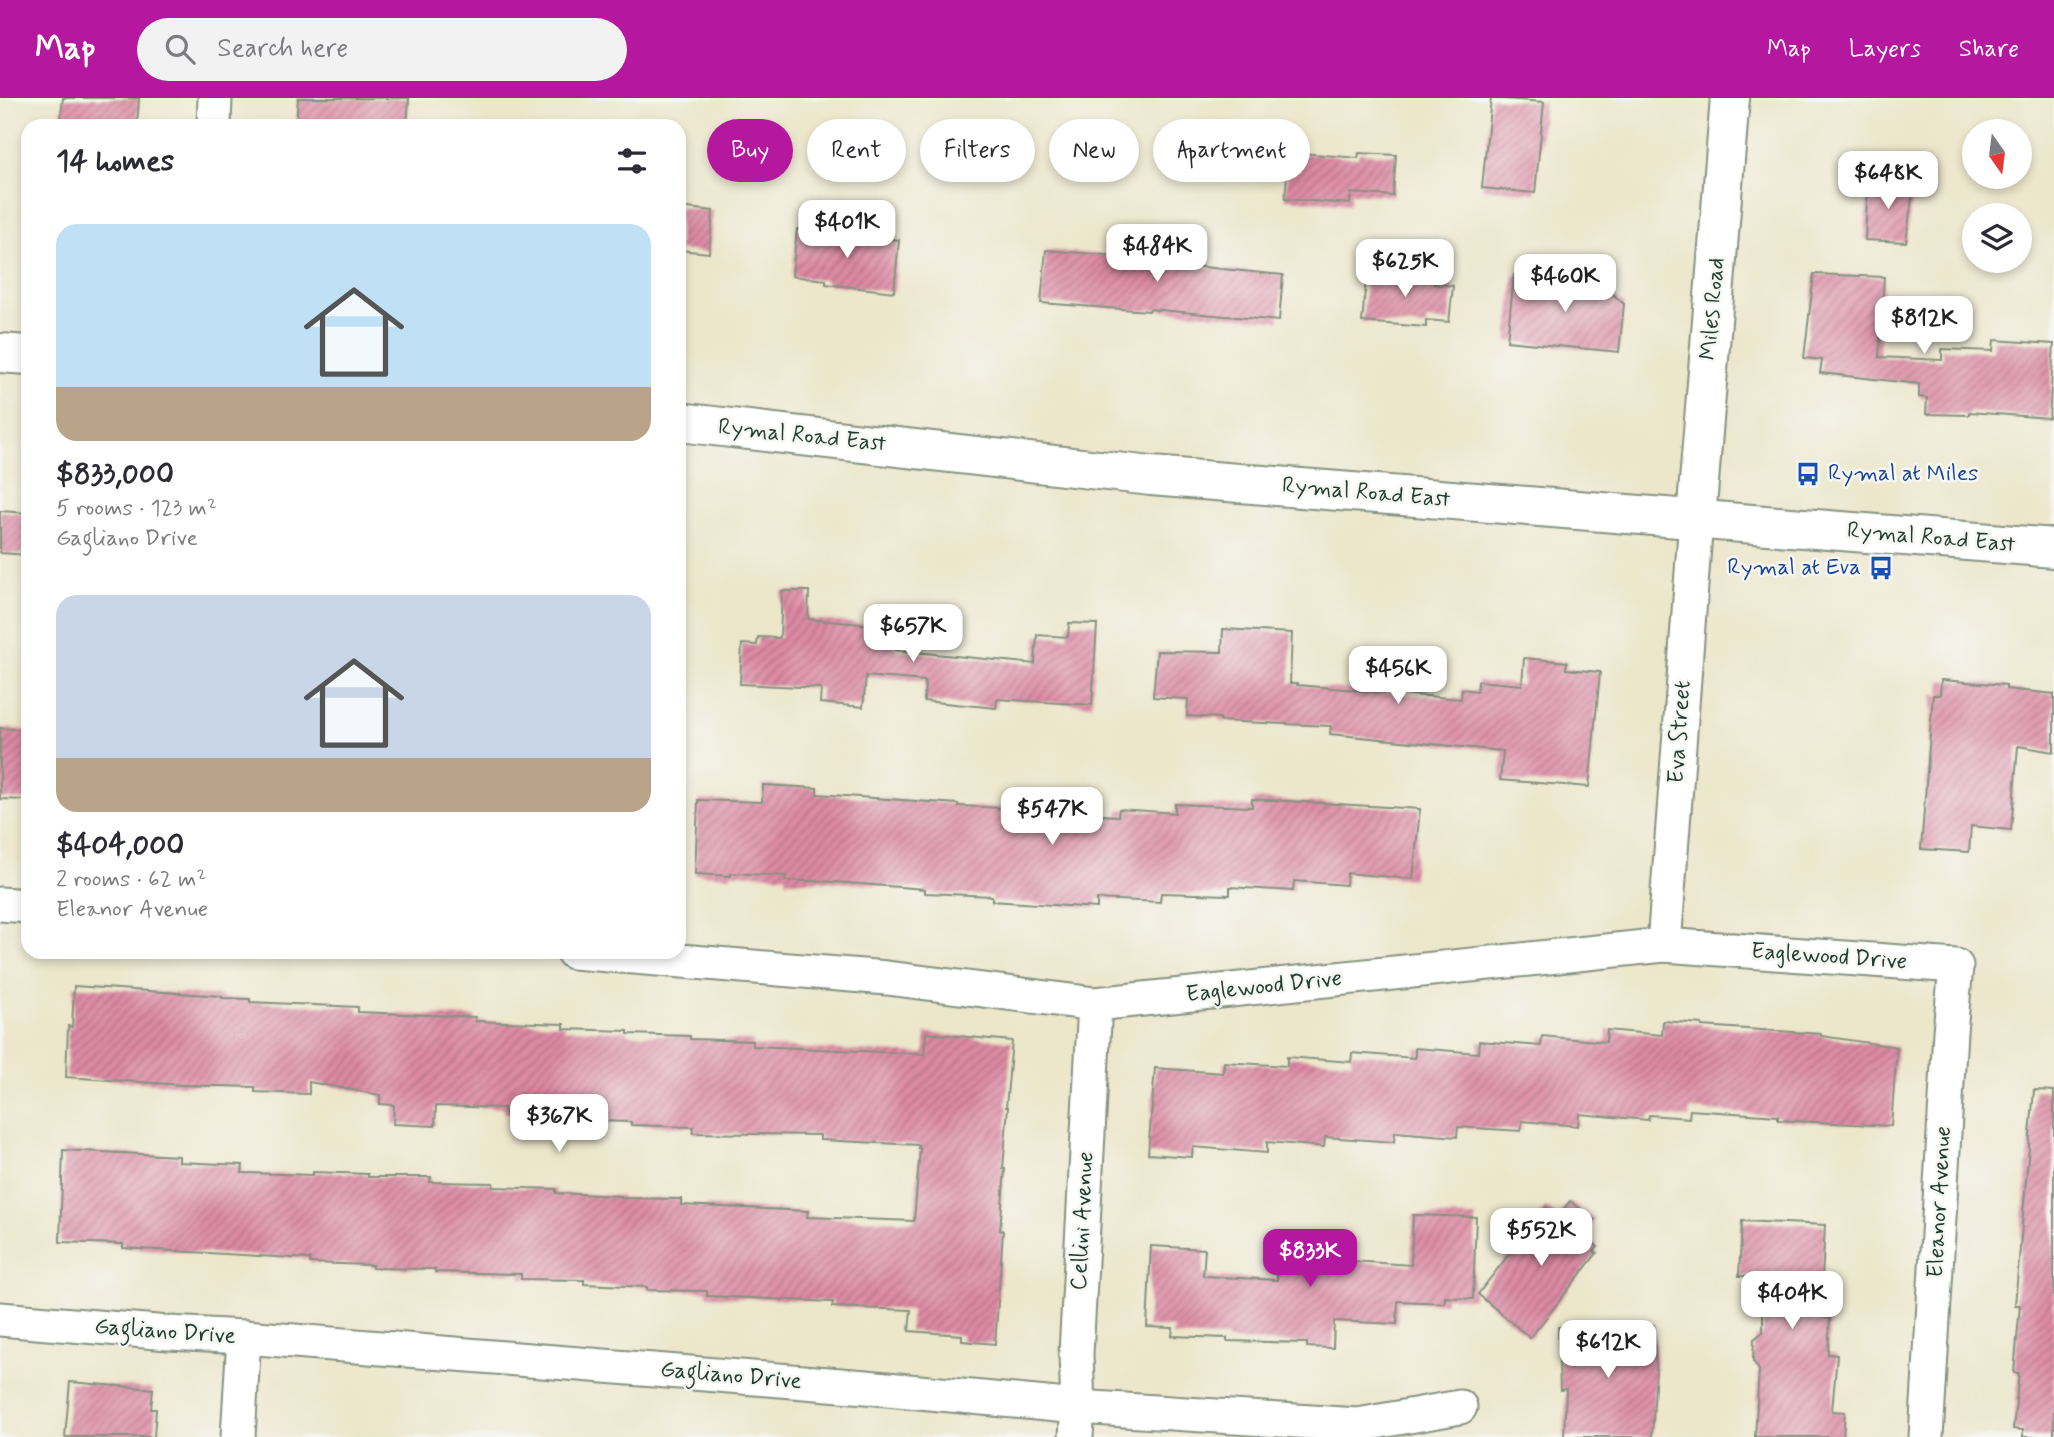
<!DOCTYPE html>
<html lang="en">
<head>
<meta charset="utf-8">
<style>
  :root { --surface:#fff; --page:#f2f2f3; --text:#2b2b33; --muted:#7c7c81; --accent:#b5179e }
  body { margin:0; font-family:Mynerve,sans-serif; background:var(--page); color:var(--text); height:100vh; display:flex; flex-direction:column; font-size:26px; white-space:nowrap }
  * { box-sizing:border-box; margin:0 }
  p { font-size:23px; color:var(--muted) }
  .icon { flex:none; width:38px; height:38px; fill:none; stroke:currentColor; stroke-width:2; stroke-linecap:round; stroke-linejoin:round }
  .map { position:relative; flex:1; overflow:hidden }
  .details { position:absolute; left:21px; top:21px; width:665px; height:840px; display:flex; flex-direction:column; background:var(--surface); border-radius:21px; box-shadow:0 4px 10px #0003 }
  .details>* { flex:none }
  .top-card { position:absolute; left:707px; top:21px; width:665px; height:63px; display:flex; gap:14px }
  .needle { width:46px; rotate:166deg }
  .tools { position:absolute; left:1962px; top:21px; display:grid; gap:14px }
  .tools a { display:grid; place-items:center; width:70px; height:70px; border-radius:50%; background:var(--surface); box-shadow:0 4px 10px #0003; font-size:35px }
  .price { position:absolute; translate:-50% -60px; padding:0 16px; border-radius:14px; background:#fff; color:#222; font-size:23px; line-height:46px; filter:drop-shadow(0 2px 4px #0008) }
  .price::after { content:''; position:absolute; left:50%; top:42px; width:21px; height:16px; margin-left:-10px; background:inherit; clip-path:polygon(0 0,100% 0,50% 100%) }
  .price.active { background:var(--accent); color:#fff }
  ul { padding:0; list-style:none }
  li { display:grid; align-content:center; gap:14px; height:371px; padding:0 35px }
  li span { display:grid; place-items:center; height:217px; border-radius:21px; color:#555 }
  li>.icon { margin-inline-start:auto }
  span .icon { width:126px; height:126px; fill:#fffc; stroke-width:1 }
  li b { font-size:30px }
  h2 { display:flex; justify-content:space-between; align-items:center; height:84px; padding:0 35px; font-size:30px }
  .chip { padding:0 24px; border-radius:32px; background:var(--surface); box-shadow:0 4px 10px #0003; font-size:24px; line-height:63px }
  .chip.active { background:var(--accent); color:#fff }
  header { display:flex; align-items:center; gap:42px; box-sizing:border-box; height:98px; padding:0 35px; background:var(--accent); color:#fff }
  header strong { font-size:33px }
  nav { display:flex; gap:38px; margin-inline-start:auto; font-size:24px }
  .search { width:490px; height:63px; background:var(--page); display:flex; align-items:center; gap:18px; box-sizing:border-box; padding:0 24px; border-radius:38px; color:var(--muted); font-size:26px }
  .map>svg:first-child { display:block }
  .building { fill:url(#building-hatch) }
  .lines { fill:none; stroke-linecap:round; stroke-linejoin:round }
  .minor-casing { stroke:#869280; stroke-width:37 }
  .tertiary-casing { stroke:#869280; stroke-width:42 }
  .secondary-casing { stroke:#869280; stroke-width:42 }
  .minor { stroke:#fff; stroke-width:33 }
  .tertiary { stroke:#fff; stroke-width:38 }
  .secondary { stroke:#fff; stroke-width:38 }
  .labels { text-anchor:middle; dominant-baseline:central; stroke-width:5; stroke-linejoin:round; paint-order:stroke }
  .street-label { font-size:23px; fill:#1f3d34; stroke:#f6f6f2 }
  .transit-label { font-size:23px; fill:#164399; stroke:#f6f6f2; text-anchor:start }
</style>
</head>
<body>
<header>
<strong>Map</strong>
<div class="search"><svg class="icon" aria-label="search" viewBox="0 0 24 24"><circle cx="10" cy="10" r="6"/><path d="M15 15l6 6"/></svg>Search here</div>
<nav><a>Map</a><a>Layers</a><a>Share</a></nav>
</header>
<div class="map">
<svg width="2054" height="1339" viewBox="0 0 2054 1339">
  <defs>
    <pattern id="building-hatch" width="6" height="6" patternUnits="userSpaceOnUse" patternTransform="scale(1.75)"><rect width="6" height="6" fill="#dd8aa4"/><path d="M-1 1l2-2M0 6l6-6M5 7l2-2" fill="none" stroke="#b37286"/></pattern>
  </defs>
  <rect width="100%" height="100%" fill="#f6f6f2"/>
  <filter id="ink" filterUnits="userSpaceOnUse"><feTurbulence type="fractalNoise" baseFrequency=".0143" numOctaves="2"/><feDisplacementMap in="SourceGraphic" scale="14" xChannelSelector="R" yChannelSelector="G"/><feConvolveMatrix kernelMatrix="1 2 1 2 8 2 1 2 1" color-interpolation-filters="sRGB"/></filter>
  <filter id="wash" filterUnits="userSpaceOnUse"><feTurbulence type="fractalNoise" baseFrequency=".00686" numOctaves="4" result="noise"/><feDisplacementMap in="SourceGraphic" scale="28" xChannelSelector="R" yChannelSelector="G"/><feGaussianBlur stdDeviation="1.57" result="paint"/><feColorMatrix in="noise" values="0 0 0 0 0 0 0 0 0 0 0 0 0 0 0 0 0 1.4 0 .05"/><feComposite in="paint" operator="in"/></filter>
  <g filter="url(#wash)">
    <rect width="100%" height="100%" fill="#ece6cb"/>
    <g id="blocks">
      <g class="building">
        <polygon points="63,0 139,0 137,28 60,28"/>
        <polygon points="298,0 409,0 407,28 296,28"/>
        <polygon points="1491,0 1544,4 1535,95 1482,90"/>
        <polygon points="1289,54 1358,60 1359,55 1396,57 1393,98 1351,95 1350,106 1285,101"/>
        <polygon points="1868,82 1914,85 1906,144 1865,142"/>
        <polygon points="679,109 713,113 709,155 679,152"/>
        <polygon points="797,131 899,142 894,194 826,186 826,182 792,178"/>
        <polygon points="1118,135 1152,138 1150,160 1154,160 1153,164 1283,177 1279,223 1150,211 1149,213 1041,205 1046,152 1117,158"/>
        <polygon points="1367,172 1434,177 1434,186 1453,188 1449,224 1426,222 1426,229 1362,224"/>
        <polygon points="1814,176 1884,179 1879,259 1942,262 1942,251 1993,253 1994,242 2054,246 2049,320 1969,314 1969,317 1926,316 1927,300 1919,299 1919,286 1820,275 1822,262 1804,260"/>
        <polygon points="1514,177 1562,182 1565,179 1600,185 1624,206 1619,254 1507,243"/>
        <polygon points="0,413 28,415 28,457 0,455"/>
        <polygon points="782,493 809,493 808,521 871,527 869,538 896,540 895,552 1035,566 1037,537 1068,539 1069,525 1097,526 1092,607 997,601 996,610 924,603 925,583 866,578 863,609 820,605 821,590 740,586 742,546 757,547 758,539 780,540"/>
        <polygon points="1223,531 1292,535 1290,585 1297,585 1297,587 1461,601 1462,591 1477,593 1478,583 1522,587 1524,560 1567,564 1566,571 1600,574 1589,689 1500,682 1503,653 1330,636 1331,628 1220,623 1220,620 1187,618 1188,601 1153,599 1157,553 1222,554"/>
        <polygon points="1941,582 2006,587 2006,591 2054,596 2054,654 2018,648 2011,732 1971,728 1969,754 1921,751 1933,597 1940,597"/>
        <polygon points="0,630 28,632 28,702 0,701"/>
        <polygon points="763,687 817,690 817,696 958,706 958,708 1027,711 1027,713 1118,718 1119,711 1175,715 1175,706 1252,709 1252,701 1420,711 1413,781 1347,775 1346,787 1294,783 1293,793 1230,789 1230,797 1161,795 1160,804 1097,801 1097,810 992,803 992,798 925,795 925,791 821,783 785,783 786,778 731,775 731,778 695,776 698,702 762,704"/>
        <polygon points="74,888 222,898 222,900 250,901 250,904 358,909 358,914 475,919 475,923 564,926 564,931 628,933 628,936 690,938 690,941 753,943 753,948 924,956 926,935 1012,943 1006,1009 1008,1009 1003,1071 1005,1071 1000,1132 1003,1133 995,1246 962,1243 962,1237 909,1233 911,1212 832,1209 833,1204 707,1198 707,1193 647,1192 647,1189 584,1186 584,1182 521,1181 521,1176 435,1174 435,1171 372,1170 372,1167 310,1165 310,1161 123,1150 123,1146 60,1144 63,1052 179,1058 179,1064 243,1067 242,1075 313,1077 313,1074 368,1076 368,1079 431,1079 430,1084 493,1085 493,1089 556,1091 556,1095 621,1098 621,1100 681,1101 681,1107 808,1113 807,1119 914,1123 920,1050 918,1050 919,1047 820,1042 820,1037 693,1035 693,1029 631,1027 631,1024 567,1022 568,1017 504,1015 504,1010 436,1008 435,1028 393,1026 394,1007 380,1006 380,997 309,984 309,996 255,994 255,989 183,987 66,979 68,928 72,929"/>
        <polygon points="1663,923 1702,926 1702,928 1821,936 1821,938 1897,949 1891,1028 1778,1022 1778,1018 1690,1012 1689,1020 1649,1017 1648,1022 1579,1016 1578,1028 1522,1023 1521,1033 1458,1029 1457,1039 1395,1034 1394,1044 1325,1039 1324,1049 1267,1044 1267,1055 1193,1049 1192,1059 1148,1056 1155,970 1223,975 1224,964 1287,968 1287,959 1351,964 1352,955 1415,960 1415,950 1478,955 1479,943 1541,948 1542,938 1606,944 1607,932 1662,937"/>
        <polygon points="2034,992 2054,993 2054,1339 2023,1339 2023,1332 2013,1331 2019,1275 2014,1275 2020,1207 2015,1207"/>
        <polygon points="1570,1103 1595,1122 1583,1137 1598,1149 1594,1153 1597,1155 1530,1240 1478,1196 1546,1109 1558,1118"/>
        <polygon points="1413,1117 1476,1119 1473,1201 1445,1199 1445,1205 1398,1203 1397,1226 1334,1223 1333,1250 1307,1249 1307,1245 1227,1243 1227,1240 1172,1238 1173,1230 1147,1229 1151,1148 1205,1151 1203,1178 1277,1182 1278,1158 1411,1167"/>
        <polygon points="1742,1123 1825,1127 1822,1181 1828,1182 1826,1220 1830,1220 1828,1256 1837,1257 1832,1313 1845,1314 1843,1339 1755,1339 1759,1272 1753,1263 1754,1241 1763,1234 1763,1190 1755,1189 1756,1178 1739,1178"/>
        <polygon points="1654,1227 1656,1269 1652,1339 1564,1339 1566,1291 1560,1292 1558,1229"/>
        <polygon points="70,1284 153,1291 151,1311 156,1311 154,1339 65,1339"/>
      </g>
    </g>
  </g>
  <g filter="url(#ink)">
    <use href="#blocks" fill-opacity="0" stroke="#869280" stroke-width="2"/>
    <g class="lines">
      <g class="minor-casing">
        <g id="minor">
          <polyline points="214,28 215,0"/>
          <polyline points="0,806 28,808"/>
          <polyline points="1664,847 1696,421"/>
          <polyline points="573,854 887,880 1095,906 1664,847 1956,868 1950,934 1926,1339"/>
          <polyline points="0,1221 169,1235 244,1239 866,1289 1078,1309 1358,1327 1460,1309"/>
          <polyline points="238,1339 244,1239"/>
          <polyline points="1076,1339 1078,1309 1076,1256 1095,906"/>
        </g>
      </g>
      <g class="tertiary-casing">
        <polyline id="tertiary" points="1696,421 1730,0"/>
      </g>
      <g class="secondary-casing">
        <g id="secondary">
          <polyline points="0,255 28,257"/>
          <polyline points="679,324 1151,378 2054,450"/>
        </g>
      </g>
      <use href="#minor" class="minor"/>
      <use href="#tertiary" class="tertiary"/>
      <use href="#secondary" class="secondary"/>
    </g>
  </g>
  <defs>
    <g id="bus-bare" transform="scale(1.89)"><path d="M-5-6H5V4H4V6H2V4H-2V6H-4V4H-5ZM-3.5-4V0h7V-4ZM-3.5 1.2v1.5H-2V1.2ZM2 1.2v1.5H3.5V1.2Z" fill="#1a4fb4" stroke="#f6f6f2" stroke-width="2.5" paint-order="stroke"/></g>
  </defs>
  <g fill-rule="evenodd">
    <use href="#bus-bare" x="1808" y="376"/>
    <use href="#bus-bare" x="1881" y="470"/>
  </g>
  <g class="labels">
    <g class="street-label">
      <text transform="translate(1713 211) rotate(-85)">Miles Road</text>
      <text transform="translate(802 338) rotate(6)">Rymal Road East</text>
      <text transform="translate(1366 395) rotate(5)">Rymal Road East</text>
      <text transform="translate(1931 440) rotate(5)">Rymal Road East</text>
      <text transform="translate(1680 634) rotate(-86)">Eva Street</text>
      <text transform="translate(1829 859) rotate(4)">Eaglewood Drive</text>
      <text transform="translate(1264 889) rotate(-6)">Eaglewood Drive</text>
      <text transform="translate(1940 1104) rotate(-87)">Eleanor Avenue</text>
      <text transform="translate(1083 1123) rotate(-87)">Cellini Avenue</text>
      <text transform="translate(165 1234) rotate(4)">Gagliano Drive</text>
      <text transform="translate(731 1278) rotate(5)">Gagliano Drive</text>
    </g>
    <g class="transit-label">
      <text x="1828" y="376">Rymal at Miles</text>
      <text x="1861" y="470" text-anchor="end">Rymal at Eva</text>
    </g>
  </g>
</svg>
<div class="tools">
<a><svg class="needle" viewBox="-14 -14 28 28"><path d="M0-13l5 13h-10z" fill="#e53935"/><path d="M0 13l5-13h-10z" fill="#7c7c81"/></svg></a>
<a><svg class="icon" aria-label="layers" viewBox="0 0 24 24"><path d="M12 4l9 5-9 5-9-5zM3 14l9 5 9-5"/></svg></a>
</div>
<b class="price" style="left:1888px;top:113px">$648K</b>
<b class="price" style="left:847px;top:162px">$401K</b>
<b class="price" style="left:1157px;top:186px">$484K</b>
<b class="price" style="left:1405px;top:201px">$625K</b>
<b class="price" style="left:1565px;top:216px">$460K</b>
<b class="price" style="left:1924px;top:258px">$812K</b>
<b class="price" style="left:913px;top:566px">$657K</b>
<b class="price" style="left:1398px;top:608px">$456K</b>
<b class="price" style="left:1052px;top:749px">$547K</b>
<b class="price" style="left:559px;top:1056px">$367K</b>
<b class="price" style="left:1541px;top:1170px">$552K</b>
<b class="price active" style="left:1310px;top:1191px">$833K</b>
<b class="price" style="left:1792px;top:1233px">$404K</b>
<b class="price" style="left:1608px;top:1282px">$612K</b>
<div class="top-card">
<a class="chip active">Buy</a>
<a class="chip">Rent</a>
<a class="chip">Filters</a>
<a class="chip">New</a>
<a class="chip">Apartment</a>
</div>
<section class="details">
<h2>14 homes<svg class="icon" aria-label="filters" viewBox="0 0 24 24"><path d="M4 7h16M4 17h16"/><circle cx="9" cy="7" r="2"/><circle cx="15" cy="17" r="2"/></svg></h2>
<ul>
<li><span style="background:linear-gradient(#bfe0f5 75%,#b9a48a 0)"><svg class="icon" aria-label="home" viewBox="0 0 24 24"><path d="M3 11l9-7 9 7M6 9v11h12V9"/></svg></span><div><b>$833,000</b><p>5 rooms · 123 m²</p><p>Gagliano Drive</p></div></li>
<li><span style="background:linear-gradient(#c9d6e8 75%,#b9a48a 0)"><svg class="icon" aria-label="home" viewBox="0 0 24 24"><path d="M3 11l9-7 9 7M6 9v11h12V9"/></svg></span><div><b>$404,000</b><p>2 rooms · 62 m²</p><p>Eleanor Avenue</p></div></li>
</ul>
</section>
</div>
</body>
</html>
